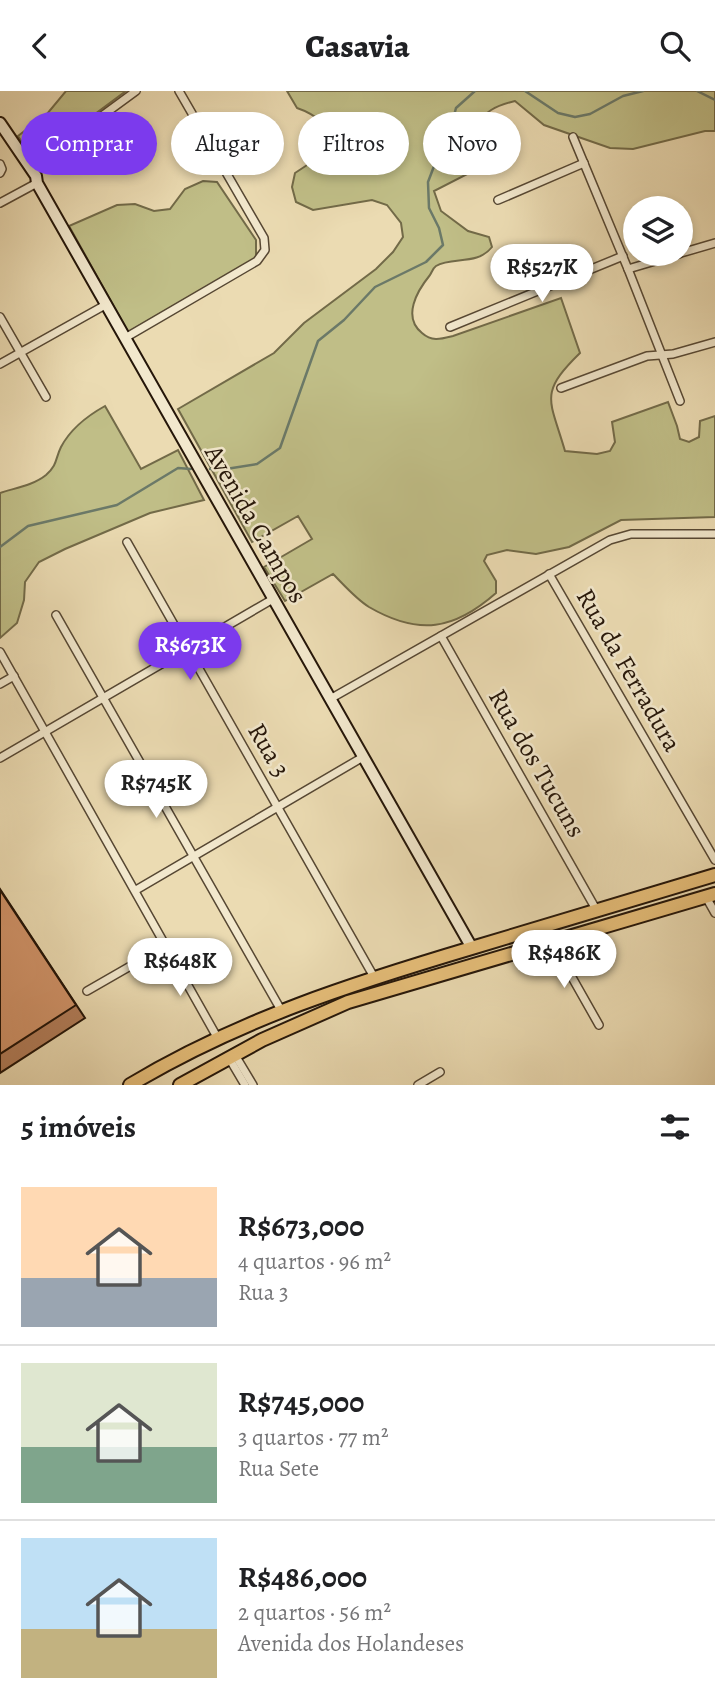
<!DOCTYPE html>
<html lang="pt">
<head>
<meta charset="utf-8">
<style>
  :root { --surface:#fff; --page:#f2f2f2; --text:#202124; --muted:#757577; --line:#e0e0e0; --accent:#7c3aed }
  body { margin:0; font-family:Alegreya,serif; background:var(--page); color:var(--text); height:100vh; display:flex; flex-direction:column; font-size:26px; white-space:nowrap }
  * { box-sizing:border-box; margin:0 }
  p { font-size:23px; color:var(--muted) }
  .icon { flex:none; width:38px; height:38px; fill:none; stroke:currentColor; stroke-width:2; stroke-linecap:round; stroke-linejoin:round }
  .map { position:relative; height:994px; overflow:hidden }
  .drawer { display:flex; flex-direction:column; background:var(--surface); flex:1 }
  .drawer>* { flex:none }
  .guide { position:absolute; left:21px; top:21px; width:674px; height:63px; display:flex; gap:14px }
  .controls { position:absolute; left:623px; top:105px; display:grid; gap:14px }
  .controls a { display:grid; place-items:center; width:70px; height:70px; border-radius:50%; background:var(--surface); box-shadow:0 4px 10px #0003; font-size:35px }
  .price { position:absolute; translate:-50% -60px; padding:0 16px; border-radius:24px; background:#fff; color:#222; font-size:23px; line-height:46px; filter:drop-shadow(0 2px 4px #0008) }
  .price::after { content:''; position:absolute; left:50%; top:42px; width:21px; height:16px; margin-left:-10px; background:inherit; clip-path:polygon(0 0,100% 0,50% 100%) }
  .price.current { background:var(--accent); color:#fff }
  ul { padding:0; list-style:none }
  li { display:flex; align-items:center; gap:21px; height:175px; padding:0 21px }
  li+li { border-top:2px solid var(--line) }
  li span { display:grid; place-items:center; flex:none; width:196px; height:140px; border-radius:0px; color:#555 }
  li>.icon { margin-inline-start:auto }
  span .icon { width:84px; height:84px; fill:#fffc; stroke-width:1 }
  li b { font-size:30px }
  h2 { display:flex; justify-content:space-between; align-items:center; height:84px; padding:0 21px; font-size:30px }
  .pill { padding:0 24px; border-radius:32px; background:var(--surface); box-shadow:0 4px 10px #0003; font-size:24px; line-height:63px }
  .pill.current { background:var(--accent); color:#fff }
  header { display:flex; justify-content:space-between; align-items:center; height:91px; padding:0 21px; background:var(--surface); font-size:32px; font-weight:800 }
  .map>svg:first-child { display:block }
  .green { fill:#c0be87; stroke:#726a48; stroke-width:2 }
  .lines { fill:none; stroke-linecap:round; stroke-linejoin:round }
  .stream { stroke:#6b7968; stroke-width:2.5 }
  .street-casing { stroke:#564733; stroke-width:10 }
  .secondary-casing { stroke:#251609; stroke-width:14 }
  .primary-casing { stroke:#251609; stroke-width:16 }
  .street { stroke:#f2e8cd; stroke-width:7 }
  .secondary { stroke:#f2e8cd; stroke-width:10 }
  .primary { stroke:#e6be79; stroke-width:12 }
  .wall { fill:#b27e5a; stroke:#251609; stroke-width:2 }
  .building { fill:#cf9369; stroke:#251609; stroke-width:2 }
  .labels { text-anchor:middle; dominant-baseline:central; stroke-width:5; stroke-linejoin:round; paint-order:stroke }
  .street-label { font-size:26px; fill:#251609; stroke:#f2e8cd }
</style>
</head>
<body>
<header><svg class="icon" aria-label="back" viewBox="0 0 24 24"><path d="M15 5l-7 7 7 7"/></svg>Casavia<svg class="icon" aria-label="search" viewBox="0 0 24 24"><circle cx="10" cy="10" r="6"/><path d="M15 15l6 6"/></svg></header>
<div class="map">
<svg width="715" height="994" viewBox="0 0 715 994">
  <rect width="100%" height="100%" fill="#ebdbb2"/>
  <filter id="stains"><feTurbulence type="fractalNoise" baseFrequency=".00286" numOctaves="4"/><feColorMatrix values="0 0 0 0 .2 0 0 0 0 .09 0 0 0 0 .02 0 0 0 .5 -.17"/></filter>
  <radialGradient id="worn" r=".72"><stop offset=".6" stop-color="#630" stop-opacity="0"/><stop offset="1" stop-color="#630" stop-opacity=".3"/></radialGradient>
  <g class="green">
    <polygon points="66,0 126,0 33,69 18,45 47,23"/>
    <path d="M 287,0 L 715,0 L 715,40 L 705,40 L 633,58 L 610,57 L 544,34 L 515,10 C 495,15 485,20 474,37 L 483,75 L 434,100 L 441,120 L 468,140 L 489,146 L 492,156 C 477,175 452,165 436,175 C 433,177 432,181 430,184 C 417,200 402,226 422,242 C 432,251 441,248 453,245 L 561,207 L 580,262 C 538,303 550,308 565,360 L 597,363 L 610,360 L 615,351 L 612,331 L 668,311 L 677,335 L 680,348 L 689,351 L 699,346 L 700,330 L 715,325 L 715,426 L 621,429 L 569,456 L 536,463 L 507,459 L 487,464 L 484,470 L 496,490 L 496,502 C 454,539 419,545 369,516 C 356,508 344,494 333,483 L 285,510 L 264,476 L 312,448 L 298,425 L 252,451 L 178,318 L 274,262 L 304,232 L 376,178 L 393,161 L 403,146 L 401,132 L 387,114 L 372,109 L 313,119 L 296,111 L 292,96 L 295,82 L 339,53 C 331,36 315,23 297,17 Z"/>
    <polygon points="203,90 217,91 256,149 256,167 128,241 69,135 117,114 135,113 154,120 170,118 185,98"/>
    <path d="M 105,315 L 141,378 L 178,359 L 204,409 L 150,422 L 65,458 L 39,471 L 25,491 L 24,509 L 17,532 L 0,547 L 0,402 C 15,397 34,394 46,384 C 58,373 55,368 61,356 C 71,337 87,325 105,315 Z"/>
  </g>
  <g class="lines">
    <g class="stream">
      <polyline points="525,0 558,22 575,26 590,23 623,5 643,0"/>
      <polyline points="697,0 715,9"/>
      <polyline points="210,378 226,378 257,373 280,357 318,250 344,229 375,196 426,171 443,154 439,137 429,117 428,91 436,70 446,55 456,17 475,0"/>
      <polyline points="0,456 28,435 117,414 178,377 191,378"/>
    </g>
    <g class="street-casing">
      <g id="street">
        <polyline points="573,46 628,178 680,310"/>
        <polyline points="0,73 2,78 0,82"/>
        <polyline points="31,77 136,0"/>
        <polyline points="498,109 584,72"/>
        <polyline points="0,112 37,92"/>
        <polyline points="681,162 715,152"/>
        <polyline points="628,178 679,163"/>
        <polyline points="0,226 46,306"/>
        <polyline points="450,236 623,165"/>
        <polyline points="125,247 257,170 265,159 264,147 179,0"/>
        <polyline points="0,273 107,213"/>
        <polyline points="561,297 647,265 673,263 715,251"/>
        <polyline points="127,451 374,886"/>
        <polyline points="549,483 715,769"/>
        <polyline points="56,524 281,919"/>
        <polyline points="441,545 597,820"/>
        <polyline points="0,561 217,946"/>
        <polyline points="0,593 14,585"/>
        <polyline points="330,608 610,449 631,443 715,443"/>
        <polyline points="0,667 273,508"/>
        <polyline points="136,799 363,666"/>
        <polyline points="706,806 715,822"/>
        <polyline points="552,851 599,934"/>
        <polyline points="87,900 167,854"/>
        <polyline points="235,964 253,994"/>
        <polyline points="229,967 245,994"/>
        <polyline points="418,994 440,981"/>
      </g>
    </g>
    <g class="secondary-casing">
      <polyline id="secondary" points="0,32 36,85 37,92 472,857"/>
    </g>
    <g class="primary-casing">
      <g id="primary">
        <path d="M 130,994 C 240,928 354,892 475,856 C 555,832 635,808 715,784"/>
        <polyline points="180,994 262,949 348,911 715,803"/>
      </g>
    </g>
    <use href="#street" class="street"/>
    <use href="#secondary" class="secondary"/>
    <use href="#primary" class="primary"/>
  </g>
  <polygon class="wall" points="0,798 85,927 0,982"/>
  <polygon class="building" points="0,799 76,914 0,963"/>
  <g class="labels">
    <g class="street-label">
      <text transform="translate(256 433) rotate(60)">Avenida Campos</text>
      <text transform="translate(629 579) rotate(60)">Rua da Ferradura</text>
      <text transform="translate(269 659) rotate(60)">Rua 3</text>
      <text transform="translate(537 672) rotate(60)">Rua dos Tucuns</text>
    </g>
  </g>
  <rect width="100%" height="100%" filter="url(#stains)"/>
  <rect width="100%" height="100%" fill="url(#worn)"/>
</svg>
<div class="controls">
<a><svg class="icon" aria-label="layers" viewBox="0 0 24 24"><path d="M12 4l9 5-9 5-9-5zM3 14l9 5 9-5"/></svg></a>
</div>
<b class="price" style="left:542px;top:213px">R$527K</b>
<b class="price current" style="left:190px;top:591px">R$673K</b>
<b class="price" style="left:156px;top:729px">R$745K</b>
<b class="price" style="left:564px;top:899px">R$486K</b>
<b class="price" style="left:180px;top:907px">R$648K</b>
<div class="guide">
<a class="pill current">Comprar</a>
<a class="pill">Alugar</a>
<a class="pill">Filtros</a>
<a class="pill">Novo</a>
</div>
</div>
<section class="drawer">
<h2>5 imóveis<svg class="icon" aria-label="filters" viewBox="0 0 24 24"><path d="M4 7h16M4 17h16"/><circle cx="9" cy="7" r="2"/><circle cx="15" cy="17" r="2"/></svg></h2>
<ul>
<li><span style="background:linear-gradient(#ffd9b3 65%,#9aa5b1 0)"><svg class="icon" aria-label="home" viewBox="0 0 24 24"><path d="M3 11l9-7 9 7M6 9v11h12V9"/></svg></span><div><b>R$673,000</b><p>4 quartos · 96 m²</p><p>Rua 3</p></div></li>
<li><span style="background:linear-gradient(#dfe7d0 60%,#7fa58c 0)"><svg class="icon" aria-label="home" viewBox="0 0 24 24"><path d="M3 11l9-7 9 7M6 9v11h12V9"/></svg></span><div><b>R$745,000</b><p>3 quartos · 77 m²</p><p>Rua Sete</p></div></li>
<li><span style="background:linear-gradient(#bfe0f5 65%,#c2b280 0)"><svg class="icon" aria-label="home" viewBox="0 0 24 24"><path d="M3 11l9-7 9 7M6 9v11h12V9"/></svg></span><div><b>R$486,000</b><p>2 quartos · 56 m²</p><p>Avenida dos Holandeses</p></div></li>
</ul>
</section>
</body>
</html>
